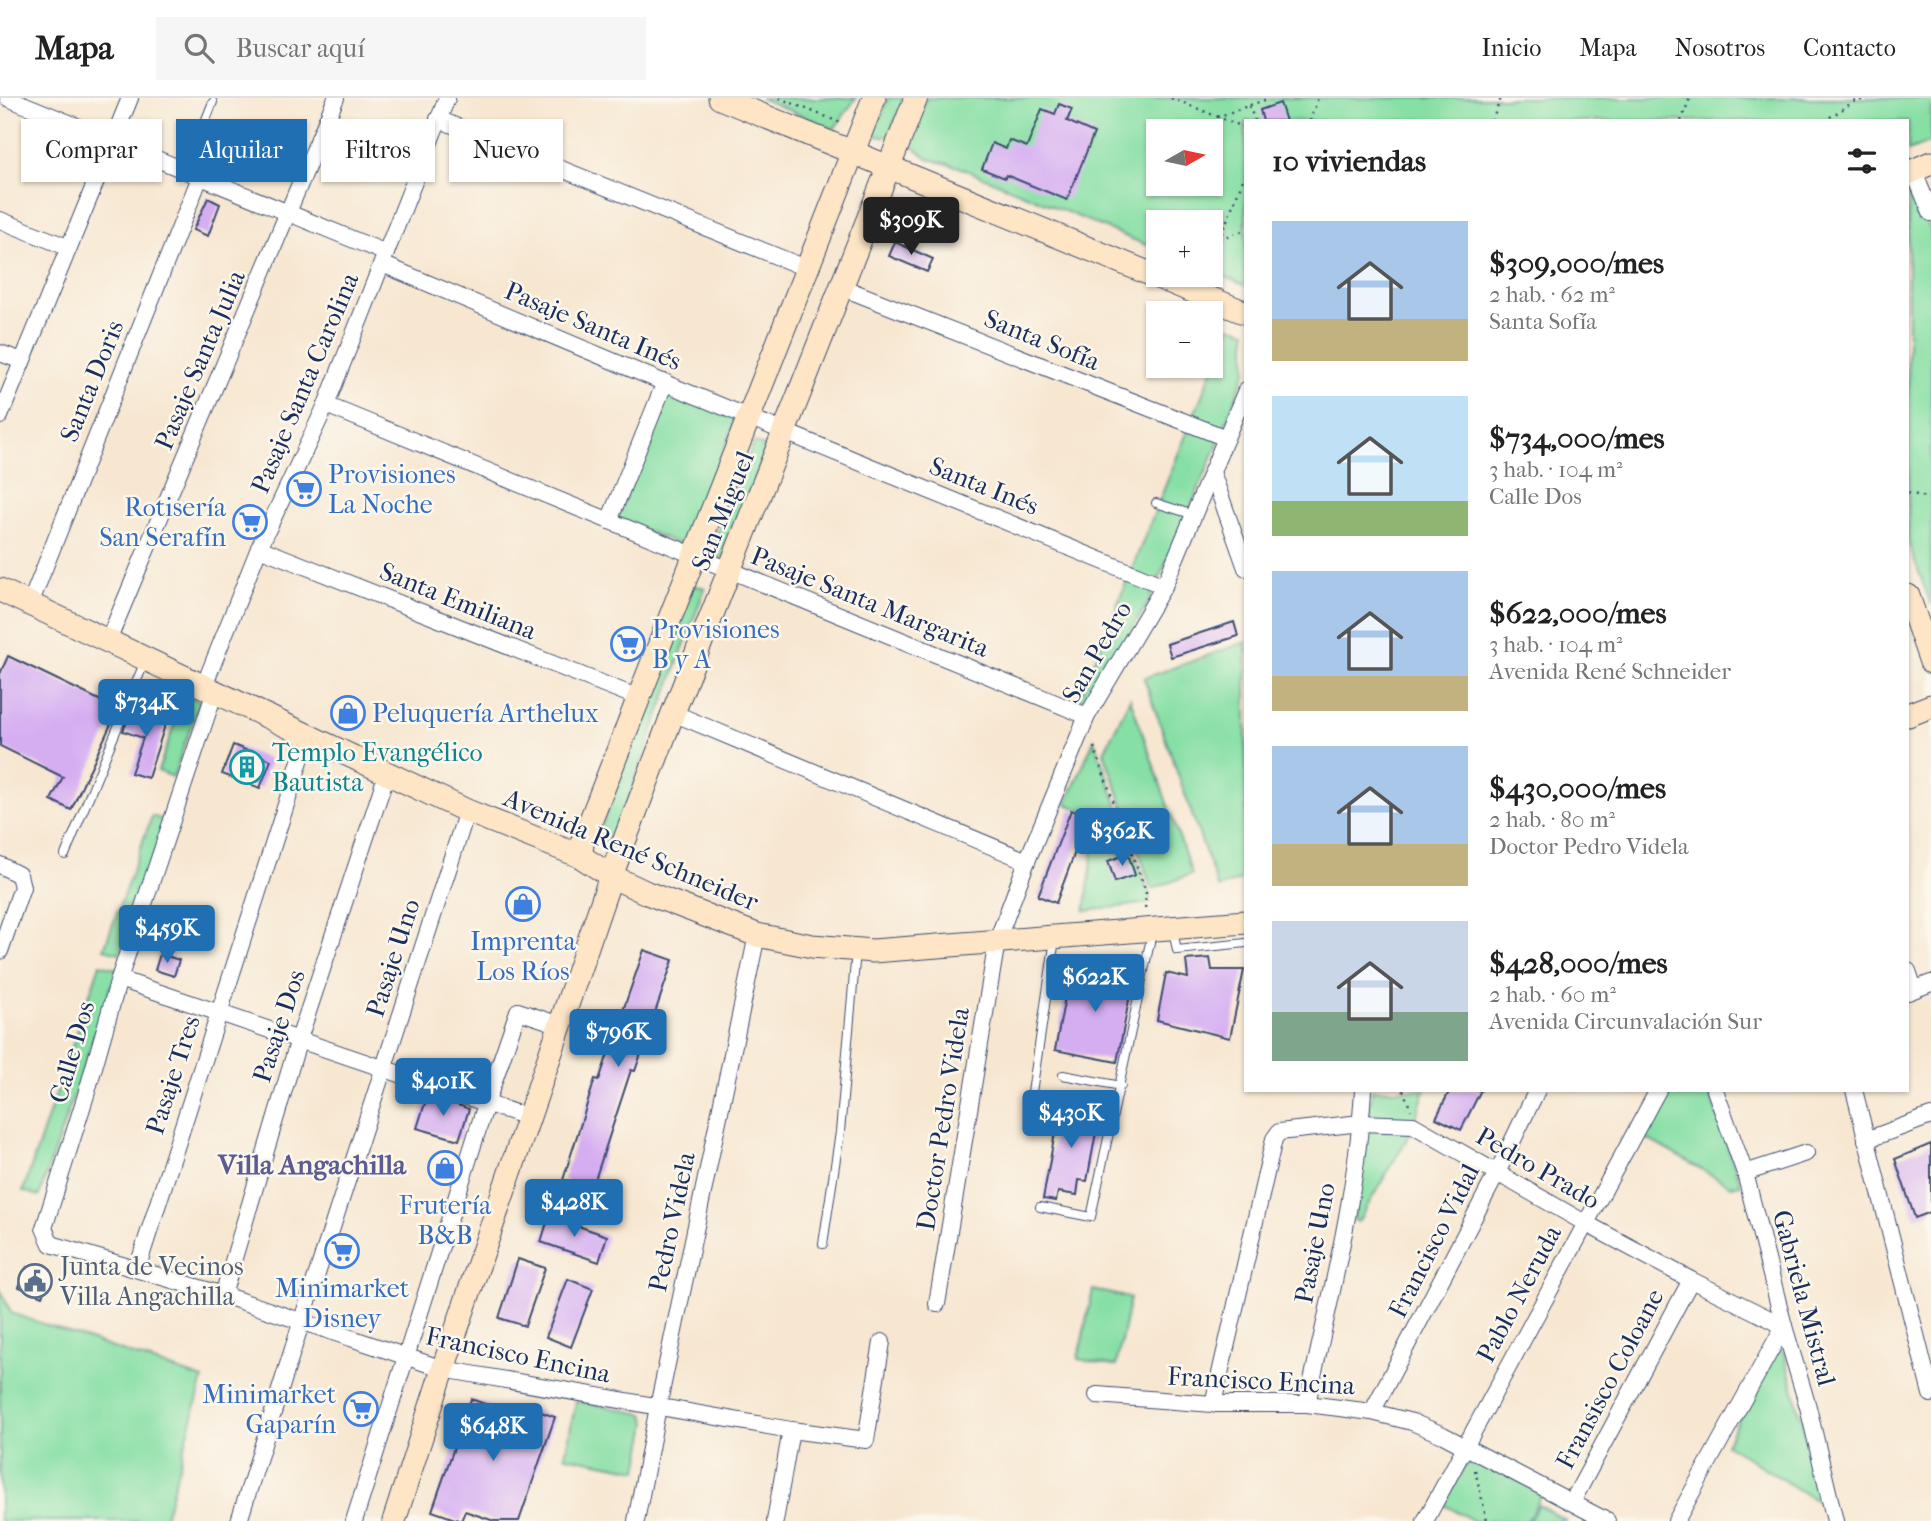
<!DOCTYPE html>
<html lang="es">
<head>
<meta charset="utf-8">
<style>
  :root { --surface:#fff; --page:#f6f6f6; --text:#222; --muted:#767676; --line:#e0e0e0; --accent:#1f6fb2 }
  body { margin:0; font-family:"IM FELL French Canon",serif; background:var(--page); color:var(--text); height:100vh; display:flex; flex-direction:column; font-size:26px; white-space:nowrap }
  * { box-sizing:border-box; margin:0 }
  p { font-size:23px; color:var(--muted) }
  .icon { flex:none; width:38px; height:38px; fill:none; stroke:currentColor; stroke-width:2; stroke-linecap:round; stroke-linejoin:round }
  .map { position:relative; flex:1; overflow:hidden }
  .details { position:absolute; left:1244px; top:21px; width:665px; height:973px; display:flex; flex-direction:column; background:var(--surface); border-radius:0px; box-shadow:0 2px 5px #0004 }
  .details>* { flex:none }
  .guide { position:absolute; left:21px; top:21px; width:665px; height:63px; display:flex; gap:14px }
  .needle { width:46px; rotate:81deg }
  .tools { position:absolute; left:1146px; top:21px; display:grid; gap:14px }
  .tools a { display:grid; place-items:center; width:77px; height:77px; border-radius:0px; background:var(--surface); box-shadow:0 2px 5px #0004; font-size:35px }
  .price { position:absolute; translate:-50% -60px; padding:0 16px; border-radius:7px; background:var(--accent); color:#fff; font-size:23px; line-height:46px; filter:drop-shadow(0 2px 4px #0008) }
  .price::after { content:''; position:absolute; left:50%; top:42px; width:21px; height:16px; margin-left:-10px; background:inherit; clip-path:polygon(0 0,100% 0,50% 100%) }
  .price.active { background:#222; color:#fff }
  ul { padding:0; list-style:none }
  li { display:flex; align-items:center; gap:21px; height:175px; padding:0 28px }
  li span { display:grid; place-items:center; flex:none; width:196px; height:140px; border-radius:0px; color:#555 }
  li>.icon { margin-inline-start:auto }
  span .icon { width:84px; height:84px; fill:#fffc; stroke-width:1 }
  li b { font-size:30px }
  h2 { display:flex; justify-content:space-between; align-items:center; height:84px; padding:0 28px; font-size:30px }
  .chip { padding:0 24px; border-radius:0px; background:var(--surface); box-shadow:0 2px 5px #0004; font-size:24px; line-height:63px }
  .chip.active { background:var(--accent); color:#fff }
  header { display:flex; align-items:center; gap:42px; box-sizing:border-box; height:98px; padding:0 35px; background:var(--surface); border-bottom:2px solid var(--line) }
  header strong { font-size:33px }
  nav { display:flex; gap:38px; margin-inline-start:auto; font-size:24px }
  .search { width:490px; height:63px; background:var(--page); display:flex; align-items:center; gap:18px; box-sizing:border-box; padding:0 24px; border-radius:0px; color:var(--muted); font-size:26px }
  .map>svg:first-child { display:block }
  .green { fill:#86dfa4; stroke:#508781; stroke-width:2; fill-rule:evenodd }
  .building { fill:#d5aef2 }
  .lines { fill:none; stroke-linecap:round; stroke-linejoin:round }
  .lane-casing { stroke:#3c4b6f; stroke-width:10 }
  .street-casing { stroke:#3c4b6f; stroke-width:18 }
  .secondary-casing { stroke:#3c4b6f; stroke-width:25 }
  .path { stroke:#3c4b6f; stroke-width:2.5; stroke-dasharray:2 5; stroke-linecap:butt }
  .lane { stroke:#fff; stroke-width:8 }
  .street { stroke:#fff; stroke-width:16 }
  .secondary { stroke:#fde5c5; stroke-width:23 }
  .labels { text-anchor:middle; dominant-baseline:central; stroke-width:5; stroke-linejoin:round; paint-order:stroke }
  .street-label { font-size:26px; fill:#1b2f5e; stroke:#fbf7ec }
  .shop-label { font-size:26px; fill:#366cbe; stroke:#fbf7ec; text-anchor:start }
  .culture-label { font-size:26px; fill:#0d838f; stroke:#fbf7ec; text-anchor:start }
  .service-label { font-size:26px; fill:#4e5e75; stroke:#fbf7ec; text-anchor:start }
  .neighbourhood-label { font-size:28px; font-weight:bold; fill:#5c5b92; stroke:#fbf7ec }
</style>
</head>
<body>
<header>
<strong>Mapa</strong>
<div class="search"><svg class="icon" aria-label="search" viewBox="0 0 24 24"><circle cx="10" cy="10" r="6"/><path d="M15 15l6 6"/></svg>Buscar aquí</div>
<nav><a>Inicio</a><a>Mapa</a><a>Nosotros</a><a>Contacto</a></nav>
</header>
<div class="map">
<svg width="1931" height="1423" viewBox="0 0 1931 1423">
  <rect width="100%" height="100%" fill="#fbf7ec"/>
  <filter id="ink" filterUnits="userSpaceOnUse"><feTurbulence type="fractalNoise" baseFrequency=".0143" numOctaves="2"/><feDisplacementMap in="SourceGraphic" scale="14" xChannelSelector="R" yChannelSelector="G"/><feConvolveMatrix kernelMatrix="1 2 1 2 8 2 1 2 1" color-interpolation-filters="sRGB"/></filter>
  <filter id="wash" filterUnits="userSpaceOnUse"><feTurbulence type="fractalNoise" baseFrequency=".00686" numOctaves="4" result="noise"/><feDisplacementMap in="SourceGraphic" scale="28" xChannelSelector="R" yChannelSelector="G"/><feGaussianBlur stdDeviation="1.57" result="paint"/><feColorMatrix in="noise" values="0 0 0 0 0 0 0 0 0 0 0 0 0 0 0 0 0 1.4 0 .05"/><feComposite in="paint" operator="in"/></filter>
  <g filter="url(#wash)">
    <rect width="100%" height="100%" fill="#f7e7d1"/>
    <g class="green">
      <polygon points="760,0 856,0 834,31"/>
      <polygon points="888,0 904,0 889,37 883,39 876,38 875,32"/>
      <path d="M 927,0 L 1931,0 L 1931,44 L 1908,53 L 1908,23 L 1246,23 L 1246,188 L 1211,173 L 1211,124 L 1158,124 L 1158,152 L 959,69 L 929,61 L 908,45 ZM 1158,33 L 1211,33 L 1211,86 L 1158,86 Z"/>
      <polygon points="1912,88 1931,133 1931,507 1908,444 1908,89"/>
      <polygon points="1230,228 1246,233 1246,273 1210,365 1147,507 1082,611 1076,609"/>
      <polygon points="671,291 738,317 684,448 616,421"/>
      <polygon points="754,344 767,350 722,460 708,455"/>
      <polygon points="693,487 705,490 613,742 602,743 598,737"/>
      <polygon points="1246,544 1246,780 1218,790 1144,580"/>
      <polygon points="185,597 200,603 173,679 158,673"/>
      <polygon points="1130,600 1192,776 1152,791 1104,654"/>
      <polygon points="1094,642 1150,798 1149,805 1085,813 1098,719 1066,706"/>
      <polygon points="152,718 166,723 120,855 104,851"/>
      <polygon points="100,866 117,871 39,1098 23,1093"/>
      <polygon points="1372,992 1425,992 1411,1034 1358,1124 1354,1122"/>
      <polygon points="1669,992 1708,992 1741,1086 1731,1088 1644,1039"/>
      <polygon points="0,1191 11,1215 203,1281 164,1423 0,1423"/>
      <polygon points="1093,1192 1130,1200 1116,1268 1078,1261"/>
      <polygon points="1775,1252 1784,1254 1823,1407 1726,1346"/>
      <polygon points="576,1303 644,1316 647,1325 638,1372 565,1358"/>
      <polygon points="1478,1360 1542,1396 1527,1423 1474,1423 1443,1406 1467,1364"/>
      <polygon points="1538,1407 1567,1423 1529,1423"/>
    </g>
    <g id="blocks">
      <g class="building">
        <polygon points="1280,5 1286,23 1263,23 1260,12"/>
        <polygon points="1059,6 1072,11 1067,23 1094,35 1067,102 1006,77 1005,80 982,71 992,45 1006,51 1009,42 1027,49 1042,11 1055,16"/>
        <polygon points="208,100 220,106 208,138 193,132"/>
        <polygon points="895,144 933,161 927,174 889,158"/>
        <polygon points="1234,524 1238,538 1171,559 1167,546"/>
        <polygon points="8,558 118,611 71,712 51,702 63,679 0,648 0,576"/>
        <polygon points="137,610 167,621 148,680 131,675 143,640 123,633 130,616 134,618"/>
        <polygon points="233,647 271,662 260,690 222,676"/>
        <polygon points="1071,712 1088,719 1056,805 1038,798"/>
        <polygon points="1128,756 1135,777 1115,784 1108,763"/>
        <polygon points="644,852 673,862 635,973 631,972 592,1091 563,1082 595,981 599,982"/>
        <polygon points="160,856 179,862 174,878 155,872"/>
        <polygon points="1210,860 1212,872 1244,872 1230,940 1157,922 1166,875 1188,880 1186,862"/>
        <polygon points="1135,871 1117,964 1055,952 1069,878"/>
        <polygon points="1450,992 1481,992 1461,1032 1436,1020"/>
        <polygon points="428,996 469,1011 459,1042 417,1030"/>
        <polygon points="1069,1005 1100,1013 1087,1083 1079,1082 1077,1097 1058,1094 1056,1103 1043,1101 1060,1007 1068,1009"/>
        <polygon points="1931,1046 1931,1114 1915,1120 1895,1061"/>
        <polygon points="549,1118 607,1138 599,1164 541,1144"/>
        <polygon points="518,1161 545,1170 525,1228 499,1220"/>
        <polygon points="27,1169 50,1178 42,1198 19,1189"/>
        <polygon points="568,1181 593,1191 571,1249 546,1239"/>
        <polygon points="471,1301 521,1319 525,1308 555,1319 519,1423 494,1423 465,1413 461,1423 432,1413"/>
      </g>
    </g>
  </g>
  <g filter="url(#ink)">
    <use href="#blocks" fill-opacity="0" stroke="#3c4b6f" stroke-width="2"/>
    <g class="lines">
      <g class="lane-casing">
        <g id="lane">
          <polyline points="185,73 213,4"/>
          <polyline points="1156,405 1194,417"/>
          <polyline points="65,757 145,563"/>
          <polyline points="1173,833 1177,852 1246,845"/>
          <polyline points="1063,977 1121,988"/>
          <polyline points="1031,1001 1055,841"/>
          <polyline points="1040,1109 1091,1119 1152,835"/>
          <polyline points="823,1146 840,1034 856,853"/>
        </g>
      </g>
      <g class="street-casing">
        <g id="street">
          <polyline points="8,0 386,155"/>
          <polyline points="438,21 808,171"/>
          <polyline points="1913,72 1931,115"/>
          <polyline points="0,122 67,149"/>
          <polyline points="382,166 672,288 1164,488"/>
          <polyline points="841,189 1226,340"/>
          <polyline points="0,255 22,263"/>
          <polyline points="326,307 1087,618"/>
          <polyline points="0,318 130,0"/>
          <polyline points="1212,374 1246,470"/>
          <polyline points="609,423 665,284"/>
          <polyline points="259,450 639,600"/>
          <polyline points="30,506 200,79"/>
          <polyline points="108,543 336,0"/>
          <polyline points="204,588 259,450 326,307 447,0"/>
          <polyline points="215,593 119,881 86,997 44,1130 51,1146 223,1197 443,1271 791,1332 866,1342 882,1244"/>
          <polyline points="673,615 1027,763"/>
          <polyline points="0,767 19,777 22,789 0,853"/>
          <polyline points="1908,873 1914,891"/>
          <polyline points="119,881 530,1020"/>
          <polyline points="1908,894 1931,885"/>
          <polyline points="1715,992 1745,1075 1784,1228 1808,1309 1835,1423"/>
          <polyline points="1854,992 1931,1296"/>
          <polyline points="1866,1042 1931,1018"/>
          <polyline points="1745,1075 1806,1055"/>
          <polyline points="137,1171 308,638"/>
          <polyline points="223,1197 299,941 387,675"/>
          <polyline points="937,1206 997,843 1027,763 1087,618 1164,488 1246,292"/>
          <polyline points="1097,1297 1213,1306 1307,1306 1372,1314 1412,1324 1443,1337 1607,1423"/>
          <polyline points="1213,1306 1274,1041 1279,1034 1361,1025 1413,1027 1585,1125 1691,1182 1784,1228 1676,1423"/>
          <path d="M 1307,1306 C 1329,1202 1357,1099 1363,992"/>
          <polyline points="1372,1314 1497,1075 1537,992"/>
          <polyline points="1572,1404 1691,1182"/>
          <polyline points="239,1423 302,1222 467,713"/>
          <polyline points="354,1423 486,1006 518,913 560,927"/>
          <polyline points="636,1423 658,1309 757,837"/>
          <polyline points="775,1423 791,1332"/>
          <polyline points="1425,1423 1658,992"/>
        </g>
      </g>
      <g class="secondary-casing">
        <g id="secondary">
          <polyline points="720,0 1246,215"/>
          <polyline points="1908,75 1931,65"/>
          <polyline points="0,492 467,713 580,758 611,778 647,795 757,837 812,848 873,853 1246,824"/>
          <polyline points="1908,498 1931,564"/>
          <polyline points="1908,617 1931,608"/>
          <polyline points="580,758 583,742 874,0"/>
          <polyline points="394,1423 443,1271 611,778 673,615 916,0"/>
        </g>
      </g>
      <g class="path">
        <polyline points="779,0 844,26"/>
        <polyline points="1171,0 1246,30"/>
        <polyline points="1249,8 1255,23"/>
        <polyline points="1217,19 1270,0"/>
        <polyline points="1310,23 1318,0"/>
        <polyline points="1492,23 1501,0"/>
        <polyline points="1681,23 1690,0"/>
        <polyline points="1824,23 1855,3 1874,0"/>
        <polyline points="1220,140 1246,132"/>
        <polyline points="1211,154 1220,140 1246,74"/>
        <polyline points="1908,395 1931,400"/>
        <polyline points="1094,649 1146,794 1145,812"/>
        <polyline points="1403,992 1411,1012"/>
        <polyline points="1475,1372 1487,1423"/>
      </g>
      <use href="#lane" class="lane"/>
      <use href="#street" class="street"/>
      <use href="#secondary" class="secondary"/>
    </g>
  </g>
  <defs>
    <g id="supermarket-ring" transform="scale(1.75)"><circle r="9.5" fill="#fbf7ec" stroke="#3f7fe0" stroke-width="1.5"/><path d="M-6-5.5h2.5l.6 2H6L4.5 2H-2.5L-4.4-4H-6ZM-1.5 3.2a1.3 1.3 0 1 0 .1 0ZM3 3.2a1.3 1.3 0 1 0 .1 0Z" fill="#3f7fe0"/></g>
    <g id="shop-ring" transform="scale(1.75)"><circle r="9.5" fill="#fbf7ec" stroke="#3f7fe0" stroke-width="1.5"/><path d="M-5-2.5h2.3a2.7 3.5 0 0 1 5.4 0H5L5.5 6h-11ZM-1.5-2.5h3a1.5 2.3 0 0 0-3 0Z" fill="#3f7fe0"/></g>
    <g id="building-ring" transform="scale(1.75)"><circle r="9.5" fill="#fbf7ec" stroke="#0f9aa8" stroke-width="1.5"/><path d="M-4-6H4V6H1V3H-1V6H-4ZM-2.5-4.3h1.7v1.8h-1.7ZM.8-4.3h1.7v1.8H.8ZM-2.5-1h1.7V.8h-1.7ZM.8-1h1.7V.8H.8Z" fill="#0f9aa8"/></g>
    <g id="civic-ring" transform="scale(1.75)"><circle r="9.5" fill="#fbf7ec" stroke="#5c6f8a" stroke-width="1.5"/><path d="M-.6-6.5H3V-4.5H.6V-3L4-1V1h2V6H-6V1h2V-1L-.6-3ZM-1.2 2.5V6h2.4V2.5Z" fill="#5c6f8a"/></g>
  </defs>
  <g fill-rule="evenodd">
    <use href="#supermarket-ring" x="304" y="391"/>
    <use href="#supermarket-ring" x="250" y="424"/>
    <use href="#supermarket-ring" x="628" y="546"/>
    <use href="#shop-ring" x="348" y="615"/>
    <use href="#building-ring" x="247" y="669"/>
    <use href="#shop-ring" x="523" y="806"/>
    <use href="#shop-ring" x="445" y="1070"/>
    <use href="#supermarket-ring" x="342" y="1153"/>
    <use href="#civic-ring" x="35" y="1183"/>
    <use href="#supermarket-ring" x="361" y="1311"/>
  </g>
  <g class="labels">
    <g class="street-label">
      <text transform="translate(593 228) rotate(23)">Pasaje Santa Inés</text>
      <text transform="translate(1042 242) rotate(22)">Santa Sofía</text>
      <text transform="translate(200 262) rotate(-67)">Pasaje Santa Julia</text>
      <text transform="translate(92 283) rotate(-68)">Santa Doris</text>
      <text transform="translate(305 285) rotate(-67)">Pasaje Santa Carolina</text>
      <text transform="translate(984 388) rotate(22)">Santa Inés</text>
      <text transform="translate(723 413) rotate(-68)">San Miguel</text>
      <text transform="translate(458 503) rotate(22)">Santa Emiliana</text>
      <text transform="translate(870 504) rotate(22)">Pasaje Santa Margarita</text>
      <text transform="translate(1097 554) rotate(-60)">San Pedro</text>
      <text transform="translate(631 752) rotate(23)">Avenida René Schneider</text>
      <text transform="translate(393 860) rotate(-72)">Pasaje Uno</text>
      <text transform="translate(279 928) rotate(-72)">Pasaje Dos</text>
      <text transform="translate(72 954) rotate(-74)">Calle Dos</text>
      <text transform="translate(173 977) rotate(-72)">Pasaje Tres</text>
      <text transform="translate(943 1021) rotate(-81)">Doctor Pedro Videla</text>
      <text transform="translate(1538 1070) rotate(30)">Pedro Prado</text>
      <text transform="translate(672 1124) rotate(-78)">Pedro Videla</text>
      <text transform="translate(1434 1143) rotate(-63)">Francisco Vidal</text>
      <text transform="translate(1315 1145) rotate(-79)">Pasaje Uno</text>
      <text transform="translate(1519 1196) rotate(-62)">Pablo Neruda</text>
      <text transform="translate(1804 1200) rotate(75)">Gabriela Mistral</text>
      <text transform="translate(518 1257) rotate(12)">Francisco Encina</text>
      <text transform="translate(1610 1281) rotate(-62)">Fransisco Coloane</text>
      <text transform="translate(1261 1283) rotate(3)">Francisco Encina</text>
    </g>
    <g class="shop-label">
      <text x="328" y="376">Provisiones<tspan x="328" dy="30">La Noche</tspan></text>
      <text x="226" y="409" text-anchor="end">Rotisería<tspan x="226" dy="30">San Serafín</tspan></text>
      <text x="652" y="531">Provisiones<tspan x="652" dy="30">B y A</tspan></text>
      <text x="372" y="615">Peluquería Arthelux</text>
      <text x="523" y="843" text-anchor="middle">Imprenta<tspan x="523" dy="30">Los Ríos</tspan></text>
      <text x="445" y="1107" text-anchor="middle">Frutería<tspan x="445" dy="30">B&amp;B</tspan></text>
      <text x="342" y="1190" text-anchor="middle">Minimarket<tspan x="342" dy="30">Disney</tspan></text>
      <text x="336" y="1296" text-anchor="end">Minimarket<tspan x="336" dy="30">Gaparín</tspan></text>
    </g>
    <g class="culture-label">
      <text x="272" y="654">Templo Evangélico<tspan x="272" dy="30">Bautista</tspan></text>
    </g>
    <g class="service-label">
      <text x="60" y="1168">Junta de Vecinos<tspan x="60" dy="30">Villa Angachilla</tspan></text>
    </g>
    <g class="neighbourhood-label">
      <text x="312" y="1066">Villa Angachilla</text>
    </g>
  </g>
</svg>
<div class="tools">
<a><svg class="needle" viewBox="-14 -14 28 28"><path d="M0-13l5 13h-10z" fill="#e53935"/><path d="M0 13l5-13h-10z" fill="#767676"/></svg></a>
<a>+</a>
<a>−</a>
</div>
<b class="price active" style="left:911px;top:159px">$309K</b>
<b class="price" style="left:146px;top:641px">$734K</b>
<b class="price" style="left:1122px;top:770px">$362K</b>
<b class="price" style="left:167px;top:867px">$459K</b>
<b class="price" style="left:1095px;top:916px">$622K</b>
<b class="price" style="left:618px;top:971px">$796K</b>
<b class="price" style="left:443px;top:1020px">$401K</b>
<b class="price" style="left:1071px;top:1052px">$430K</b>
<b class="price" style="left:574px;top:1141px">$428K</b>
<b class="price" style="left:493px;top:1365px">$648K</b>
<div class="guide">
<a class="chip">Comprar</a>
<a class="chip active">Alquilar</a>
<a class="chip">Filtros</a>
<a class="chip">Nuevo</a>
</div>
<section class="details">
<h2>10 viviendas<svg class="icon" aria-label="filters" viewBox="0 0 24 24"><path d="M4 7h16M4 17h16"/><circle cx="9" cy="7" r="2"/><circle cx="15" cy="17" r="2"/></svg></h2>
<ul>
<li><span style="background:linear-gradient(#a9c7e8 70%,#c2b280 0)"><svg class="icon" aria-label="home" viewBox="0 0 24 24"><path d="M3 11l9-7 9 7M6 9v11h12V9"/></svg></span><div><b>$309,000/mes</b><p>2 hab. · 62 m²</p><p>Santa Sofía</p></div></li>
<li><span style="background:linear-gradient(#bfe0f5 75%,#8fb573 0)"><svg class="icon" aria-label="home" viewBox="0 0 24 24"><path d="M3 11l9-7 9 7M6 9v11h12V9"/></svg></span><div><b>$734,000/mes</b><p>3 hab. · 104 m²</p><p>Calle Dos</p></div></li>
<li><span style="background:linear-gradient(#a9c7e8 75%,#c2b280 0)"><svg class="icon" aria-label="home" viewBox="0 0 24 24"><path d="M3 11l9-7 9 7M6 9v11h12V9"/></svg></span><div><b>$622,000/mes</b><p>3 hab. · 104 m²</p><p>Avenida René Schneider</p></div></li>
<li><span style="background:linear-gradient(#a9c7e8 70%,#c2b280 0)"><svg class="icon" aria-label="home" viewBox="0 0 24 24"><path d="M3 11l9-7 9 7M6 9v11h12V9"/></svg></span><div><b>$430,000/mes</b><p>2 hab. · 80 m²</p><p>Doctor Pedro Videla</p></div></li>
<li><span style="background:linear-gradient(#c9d6e8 65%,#7fa58c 0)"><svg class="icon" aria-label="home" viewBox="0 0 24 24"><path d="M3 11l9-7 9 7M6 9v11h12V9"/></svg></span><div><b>$428,000/mes</b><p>2 hab. · 60 m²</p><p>Avenida Circunvalación Sur</p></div></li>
</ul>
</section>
</div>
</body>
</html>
